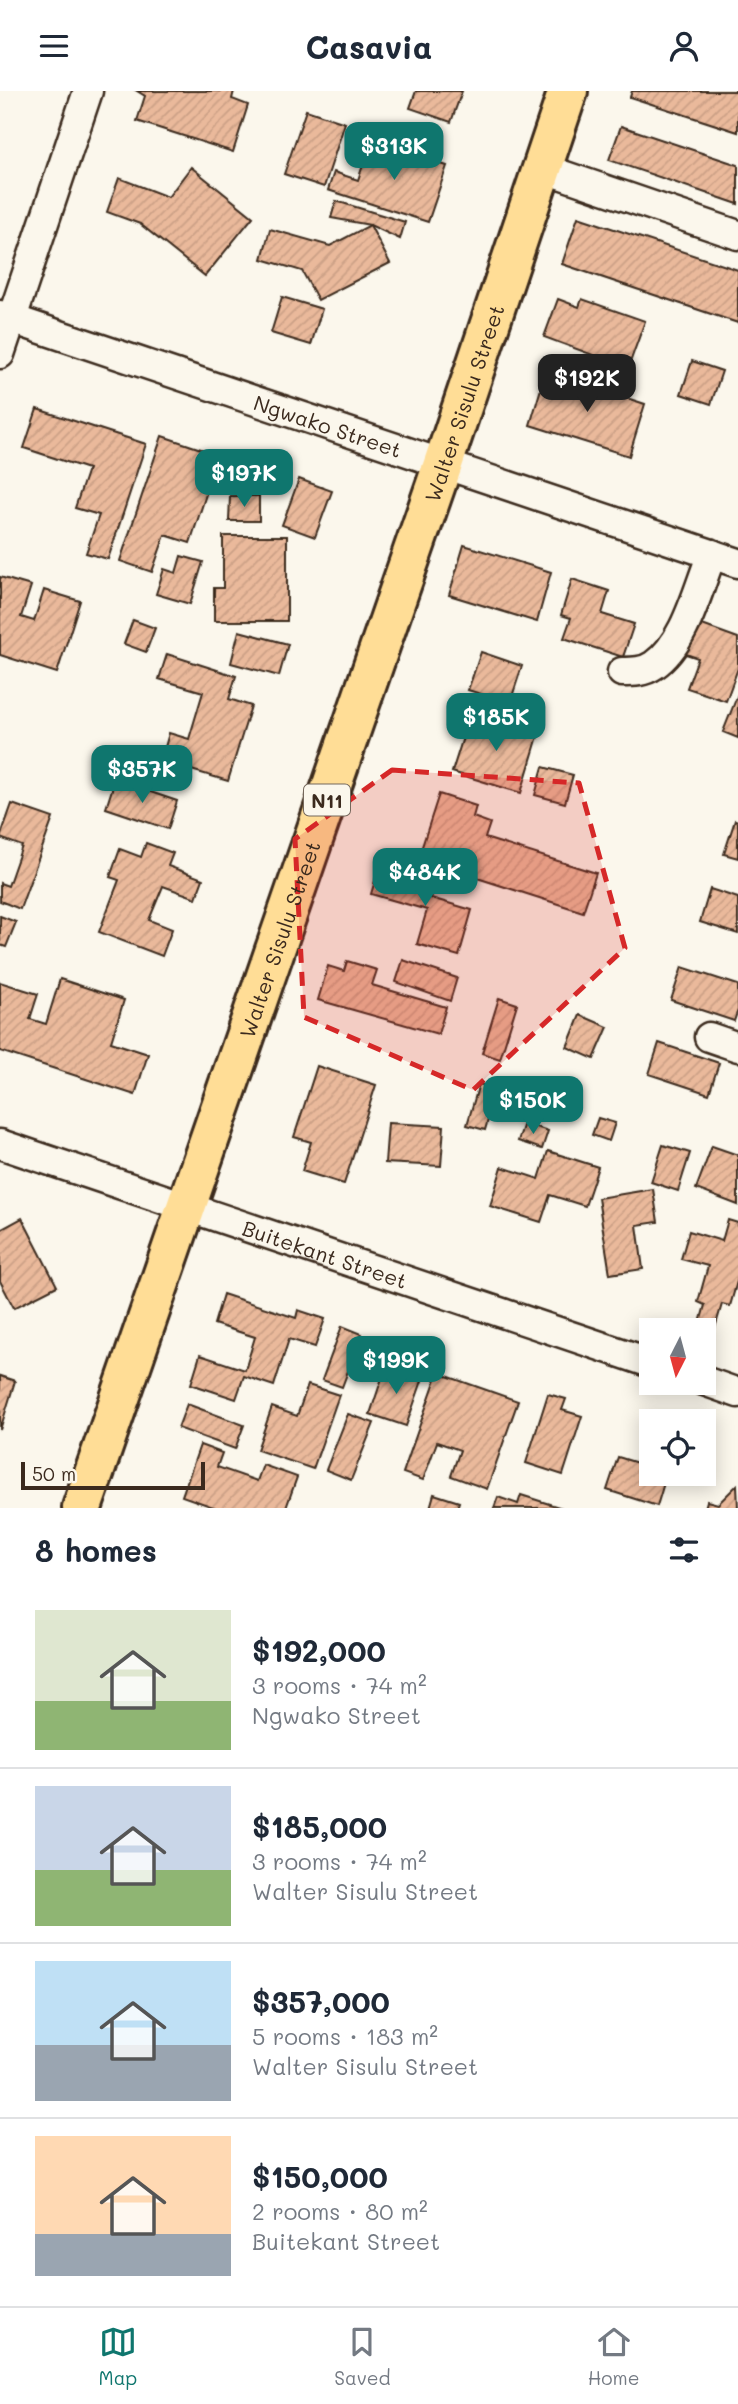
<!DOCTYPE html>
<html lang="en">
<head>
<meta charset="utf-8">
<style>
  :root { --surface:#fff; --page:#f2f2f3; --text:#1f2937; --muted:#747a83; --line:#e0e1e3; --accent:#0f766e }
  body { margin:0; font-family:Mali,sans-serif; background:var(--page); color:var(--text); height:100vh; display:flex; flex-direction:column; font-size:26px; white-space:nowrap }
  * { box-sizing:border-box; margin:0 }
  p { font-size:23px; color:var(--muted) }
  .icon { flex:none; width:38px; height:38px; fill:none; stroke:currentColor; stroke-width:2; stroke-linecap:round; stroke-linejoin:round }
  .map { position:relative; height:1417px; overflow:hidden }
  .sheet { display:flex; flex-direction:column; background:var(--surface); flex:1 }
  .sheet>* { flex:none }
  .needle { width:46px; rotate:186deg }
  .buttons { position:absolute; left:639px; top:1227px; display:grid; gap:14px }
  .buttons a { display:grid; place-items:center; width:77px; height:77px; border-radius:0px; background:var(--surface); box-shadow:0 4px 18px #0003; font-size:35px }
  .scale { position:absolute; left:21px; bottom:18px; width:184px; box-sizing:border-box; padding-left:7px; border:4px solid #3b2a1e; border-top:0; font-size:19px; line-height:24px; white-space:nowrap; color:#3b2a1e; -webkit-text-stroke:5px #fbf7ec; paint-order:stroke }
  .price { position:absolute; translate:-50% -60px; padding:0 16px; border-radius:14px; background:var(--accent); color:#fff; font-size:23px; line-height:46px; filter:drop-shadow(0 2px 4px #0008) }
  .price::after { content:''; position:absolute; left:50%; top:42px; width:21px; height:16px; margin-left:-10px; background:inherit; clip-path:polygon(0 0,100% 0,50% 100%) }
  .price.active { background:#222; color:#fff }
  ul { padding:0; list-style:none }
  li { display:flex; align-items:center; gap:21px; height:175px; padding:0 35px }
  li+li { border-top:2px solid var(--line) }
  li span { display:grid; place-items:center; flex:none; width:196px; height:140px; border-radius:0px; color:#555 }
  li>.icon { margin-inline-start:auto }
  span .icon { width:84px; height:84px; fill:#fffc; stroke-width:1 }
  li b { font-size:30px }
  h2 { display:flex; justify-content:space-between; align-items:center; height:84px; padding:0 35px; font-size:30px }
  header { display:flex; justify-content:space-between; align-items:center; height:91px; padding:0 35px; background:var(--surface); font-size:32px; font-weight:700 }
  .dock { display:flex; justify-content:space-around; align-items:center; height:98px; border-top:2px solid var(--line); background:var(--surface); font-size:19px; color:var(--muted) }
  .dock a { display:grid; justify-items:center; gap:4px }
  .dock .active { color:var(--accent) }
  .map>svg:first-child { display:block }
  .building { fill:url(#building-hatch); stroke:#3b2a1e; stroke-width:2 }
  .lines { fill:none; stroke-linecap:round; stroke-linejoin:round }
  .minor-casing { stroke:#3b2a1e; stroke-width:33 }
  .highway-casing { stroke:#3b2a1e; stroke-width:44 }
  .minor { stroke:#fbf7ec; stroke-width:28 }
  .highway { stroke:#ffdd96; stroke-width:38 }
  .marked { fill:#d62828; fill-opacity:0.2; stroke:#d62828; stroke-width:5; stroke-dasharray:14 9; stroke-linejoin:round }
  .labels { text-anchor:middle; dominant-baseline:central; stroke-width:6; stroke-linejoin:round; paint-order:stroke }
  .shield { fill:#fbf7ec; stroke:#75685c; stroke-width:2 }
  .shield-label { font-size:19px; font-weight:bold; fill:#3b2a1e }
  .street-label { font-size:21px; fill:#3b2a1e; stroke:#fbf7ec }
</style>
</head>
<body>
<header><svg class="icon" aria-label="menu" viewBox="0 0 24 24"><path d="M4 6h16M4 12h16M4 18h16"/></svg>Casavia<svg class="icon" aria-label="person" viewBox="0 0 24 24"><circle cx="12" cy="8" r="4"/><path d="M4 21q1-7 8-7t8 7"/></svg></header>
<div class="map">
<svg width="738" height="1417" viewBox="0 0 738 1417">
  <defs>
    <pattern id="building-hatch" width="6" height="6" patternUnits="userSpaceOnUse" patternTransform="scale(1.75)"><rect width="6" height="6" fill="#eab99b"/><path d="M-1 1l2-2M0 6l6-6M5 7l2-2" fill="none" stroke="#ca9f85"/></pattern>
  </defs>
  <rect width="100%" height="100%" fill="#fbf7ec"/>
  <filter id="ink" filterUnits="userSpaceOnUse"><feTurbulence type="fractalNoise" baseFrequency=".0143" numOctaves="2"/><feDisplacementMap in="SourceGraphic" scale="14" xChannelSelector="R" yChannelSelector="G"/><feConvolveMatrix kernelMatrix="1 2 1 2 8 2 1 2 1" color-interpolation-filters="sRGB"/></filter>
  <g filter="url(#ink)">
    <g class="building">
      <polygon points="137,0 234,0 232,8 248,14 233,61 137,30 145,5"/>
      <polygon points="416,0 462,0 451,31 410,17"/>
      <polygon points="632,0 738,0 738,41 630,6"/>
      <polygon points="306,19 345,32 324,96 284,83"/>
      <polygon points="621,35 738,74 738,113 609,69"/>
      <polygon points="371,50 447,75 428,131 328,99 334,81 358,89"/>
      <polygon points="191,76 253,126 205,185 140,133 107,121 119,87 168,106"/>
      <polygon points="336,110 405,131 400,148 370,134 331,127"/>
      <polygon points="578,126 738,179 738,232 562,173"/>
      <polygon points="370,134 390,172 318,209 302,180 262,168 270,138 330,155"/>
      <polygon points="282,206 322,218 311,254 271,242"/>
      <polygon points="558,208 579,216 582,208 645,230 628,277 544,246"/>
      <polygon points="692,270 722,280 711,313 681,303"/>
      <polygon points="546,281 645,313 629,365 530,334"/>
      <polygon points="37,318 146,353 108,468 86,462 99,424 75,417 88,378 24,357"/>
      <polygon points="162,345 219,364 190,452 165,444 152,481 120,470"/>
      <polygon points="299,388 332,400 315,446 282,434"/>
      <polygon points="230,405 259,405 259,430 229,430"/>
      <polygon points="223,445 287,445 287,530 214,530 214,497 223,497"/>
      <polygon points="464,454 551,481 537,531 449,504"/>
      <polygon points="181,465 203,471 190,513 156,503 164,478 176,482"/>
      <polygon points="0,486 31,495 21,526 34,530 44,499 80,510 57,582 0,564"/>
      <polygon points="572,488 609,500 602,523 634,533 623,566 564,547 571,527 561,524"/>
      <polygon points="133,529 155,537 146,561 124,553"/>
      <polygon points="691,530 738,547 738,577 726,610 687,597 698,567 680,561"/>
      <polygon points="239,540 288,553 279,585 231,572"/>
      <polygon points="481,561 522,575 510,612 468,599"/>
      <polygon points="167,563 236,585 229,608 251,615 228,690 161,670 169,642 189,648 203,601 159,588"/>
      <polygon points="738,603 738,647 723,641"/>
      <polygon points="471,621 539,642 521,702 452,681"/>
      <polygon points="543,676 573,684 565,712 535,704"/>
      <polygon points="115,689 177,710 168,738 106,717"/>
      <polygon points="439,703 476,715 473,726 490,732 485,747 596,782 583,821 418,768"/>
      <polygon points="12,713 53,727 20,818 0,810 0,792 8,795 22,755 0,747"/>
      <polygon points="735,729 738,730 738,767 724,763"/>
      <polygon points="146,752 173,762 168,775 203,788 196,807 163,795 149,829 172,838 162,865 99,841 119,789 110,786 120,758 141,766"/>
      <polygon points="380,773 437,789 431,807 472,819 459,865 417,853 427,819 371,803"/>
      <polygon points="710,798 738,807 738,843 700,831"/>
      <polygon points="0,825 16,831 6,856 0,854"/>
      <polygon points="403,869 457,887 450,910 396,891"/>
      <polygon points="347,870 377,879 372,894 446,916 438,943 318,909 328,875 344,880"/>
      <polygon points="682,876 738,894 738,919 734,930 671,909"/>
      <polygon points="60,888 124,909 111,951 148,963 135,1004 0,960 0,891 38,903 30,928 46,933"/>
      <polygon points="499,907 517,913 500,968 482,962"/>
      <polygon points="580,924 608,936 594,968 567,956"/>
      <polygon points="659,952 719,972 709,1003 649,983"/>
      <polygon points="317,975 376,994 344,1093 302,1080 311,1051 294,1046"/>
      <polygon points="479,993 497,998 485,1039 467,1034"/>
      <polygon points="598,1027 615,1032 609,1050 592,1044"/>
      <polygon points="388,1032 444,1035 441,1075 385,1072"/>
      <polygon points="524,1032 548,1040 542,1058 518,1050"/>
      <polygon points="663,1054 690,1062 678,1100 651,1091"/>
      <polygon points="712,1055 738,1064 738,1114 696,1098"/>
      <polygon points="548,1060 598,1076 585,1115 550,1104 541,1131 490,1115 502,1076 539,1088"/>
      <polygon points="653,1098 658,1131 637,1134 643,1178 610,1183 598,1107"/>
      <polygon points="22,1127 57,1195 14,1217 0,1190 0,1139"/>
      <polygon points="728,1129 738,1132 738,1187 730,1215 722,1213 713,1244 698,1239 705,1214 698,1211 708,1175 681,1168 689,1140 722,1150"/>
      <polygon points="223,1203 296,1227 298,1219 325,1228 315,1256 289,1248 274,1295 244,1285 236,1308 191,1293 200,1264 245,1279 255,1246 214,1233"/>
      <polygon points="342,1235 362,1243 342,1296 322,1289"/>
      <polygon points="386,1275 423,1287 406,1335 370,1323"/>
      <polygon points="438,1282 518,1310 487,1398 451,1385 460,1359 437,1351 423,1389 403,1382"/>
      <polygon points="0,1285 15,1290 0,1339"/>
      <polygon points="308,1294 339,1304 313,1378 257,1359 272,1316 297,1325"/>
      <polygon points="548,1303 566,1308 562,1319 582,1325 563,1384 526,1372"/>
      <polygon points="187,1313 244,1334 235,1358 178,1337"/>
      <polygon points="348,1323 374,1332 351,1389 326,1379"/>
      <polygon points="200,1354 222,1362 217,1376 257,1390 263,1374 297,1386 286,1417 216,1417 182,1405"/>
      <polygon points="618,1366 651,1376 651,1382 667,1382 657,1415 607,1399"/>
      <polygon points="737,1394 738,1417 705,1417 707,1410 718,1413"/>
      <polygon points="434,1403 459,1411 457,1417 430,1417"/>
      <polygon points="521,1404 562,1417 494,1417 498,1406 518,1413"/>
    </g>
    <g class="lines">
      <g class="minor-casing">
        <g id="minor">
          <polyline points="542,77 738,144"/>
          <path id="s1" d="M 0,224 L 738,472"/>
          <polyline points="0,263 88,0"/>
          <path d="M 622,581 C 633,581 644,581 654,574 C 686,552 698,497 712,463"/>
          <polyline points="709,946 738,956"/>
          <path id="s2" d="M 0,1053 L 651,1272"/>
          <polyline points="704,1290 738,1302"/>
        </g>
      </g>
      <g class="highway-casing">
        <g id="highway">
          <path id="s3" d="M 82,1417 L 443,373 L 568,0"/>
        </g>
      </g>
      <use href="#minor" class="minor"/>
      <use href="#highway" class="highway"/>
    </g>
  </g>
  <path class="marked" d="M 392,679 L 579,692 L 625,857 L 473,999 L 304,926 L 295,748 Z"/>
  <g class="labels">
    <rect class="shield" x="304" y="693.5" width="46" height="31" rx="5"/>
    <g class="shield-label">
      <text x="327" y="709">N11</text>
    </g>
    <g class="street-label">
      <text stroke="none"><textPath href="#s3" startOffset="1169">Walter Sisulu Street</textPath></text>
      <text stroke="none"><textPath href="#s1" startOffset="346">Ngwako Street</textPath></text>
      <text stroke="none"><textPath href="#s3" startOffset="602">Walter Sisulu Street</textPath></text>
      <text stroke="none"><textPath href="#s2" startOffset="343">Buitekant Street</textPath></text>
    </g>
  </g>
</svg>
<div class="buttons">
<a><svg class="needle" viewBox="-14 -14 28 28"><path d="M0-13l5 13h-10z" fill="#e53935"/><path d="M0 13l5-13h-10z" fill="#747a83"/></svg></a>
<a><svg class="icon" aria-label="locate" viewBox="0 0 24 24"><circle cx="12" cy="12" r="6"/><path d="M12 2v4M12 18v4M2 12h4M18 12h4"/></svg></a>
</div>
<div class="scale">50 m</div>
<b class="price" style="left:394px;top:91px">$313K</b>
<b class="price active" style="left:587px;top:323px">$192K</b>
<b class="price" style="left:244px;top:418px">$197K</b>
<b class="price" style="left:496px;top:662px">$185K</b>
<b class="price" style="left:142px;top:714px">$357K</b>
<b class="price" style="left:425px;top:817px">$484K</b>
<b class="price" style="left:533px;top:1045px">$150K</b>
<b class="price" style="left:396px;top:1305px">$199K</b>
</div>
<section class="sheet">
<h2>8 homes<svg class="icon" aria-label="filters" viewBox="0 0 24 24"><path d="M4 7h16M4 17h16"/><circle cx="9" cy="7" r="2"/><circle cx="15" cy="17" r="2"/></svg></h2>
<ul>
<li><span style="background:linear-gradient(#dfe7d0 65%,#8fb573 0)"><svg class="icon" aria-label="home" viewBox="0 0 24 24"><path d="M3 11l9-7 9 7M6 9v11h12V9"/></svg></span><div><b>$192,000</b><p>3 rooms · 74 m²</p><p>Ngwako Street</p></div></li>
<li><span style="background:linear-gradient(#c9d6e8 60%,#8fb573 0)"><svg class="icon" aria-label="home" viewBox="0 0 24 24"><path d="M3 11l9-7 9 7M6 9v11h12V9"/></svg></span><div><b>$185,000</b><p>3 rooms · 74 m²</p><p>Walter Sisulu Street</p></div></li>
<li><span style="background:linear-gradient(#bfe0f5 60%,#9aa5b1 0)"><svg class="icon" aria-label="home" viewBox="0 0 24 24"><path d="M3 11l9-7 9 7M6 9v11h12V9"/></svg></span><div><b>$357,000</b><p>5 rooms · 183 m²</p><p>Walter Sisulu Street</p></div></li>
<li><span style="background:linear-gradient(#ffd9b3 70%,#9aa5b1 0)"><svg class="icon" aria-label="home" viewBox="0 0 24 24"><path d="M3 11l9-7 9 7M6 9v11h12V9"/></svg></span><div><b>$150,000</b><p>2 rooms · 80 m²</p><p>Buitekant Street</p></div></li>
</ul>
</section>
<nav class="dock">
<a class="active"><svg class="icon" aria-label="map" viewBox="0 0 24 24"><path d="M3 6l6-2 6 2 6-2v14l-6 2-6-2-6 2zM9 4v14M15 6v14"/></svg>Map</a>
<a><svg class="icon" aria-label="saved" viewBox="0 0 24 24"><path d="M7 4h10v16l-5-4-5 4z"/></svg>Saved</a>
<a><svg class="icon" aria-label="home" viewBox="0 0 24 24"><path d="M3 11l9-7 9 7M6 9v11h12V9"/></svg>Home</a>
</nav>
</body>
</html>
